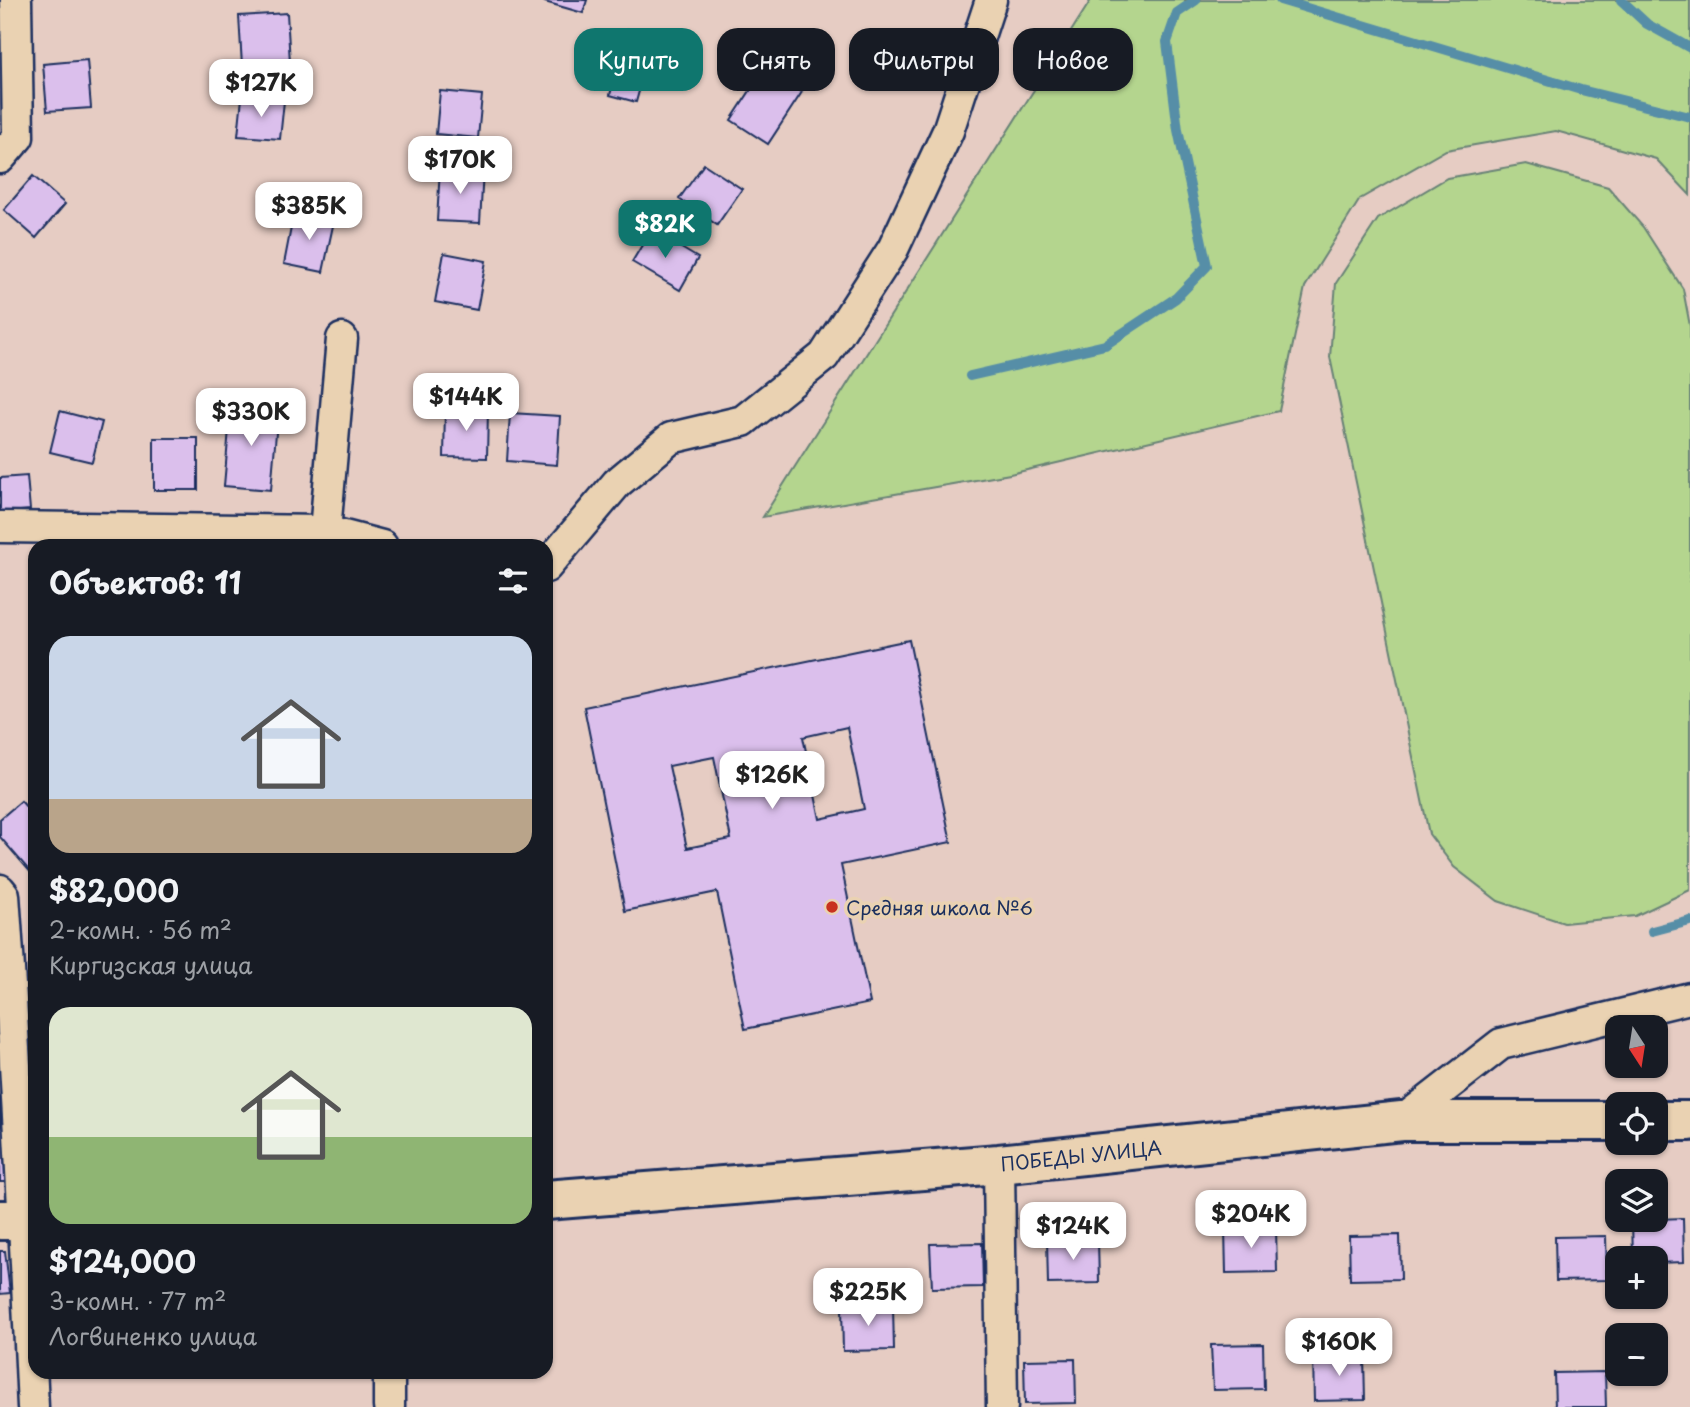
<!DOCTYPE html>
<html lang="ru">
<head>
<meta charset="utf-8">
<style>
  :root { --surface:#171b24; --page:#20242c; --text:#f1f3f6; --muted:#9ea1a6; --accent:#0f766e }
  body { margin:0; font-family:"Playpen Sans",sans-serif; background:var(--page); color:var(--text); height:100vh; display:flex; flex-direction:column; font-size:26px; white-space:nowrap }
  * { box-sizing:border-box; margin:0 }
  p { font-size:23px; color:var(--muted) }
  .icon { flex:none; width:38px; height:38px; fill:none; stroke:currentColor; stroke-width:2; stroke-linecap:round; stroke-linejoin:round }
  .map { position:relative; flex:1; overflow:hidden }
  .side { position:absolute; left:28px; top:539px; width:525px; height:840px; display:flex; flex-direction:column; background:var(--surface); border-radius:21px; box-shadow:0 2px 5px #0004 }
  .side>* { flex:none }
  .banner { position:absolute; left:574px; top:28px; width:665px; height:63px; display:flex; gap:14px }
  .needle { width:46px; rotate:168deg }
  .fabs { position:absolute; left:1605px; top:1015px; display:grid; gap:14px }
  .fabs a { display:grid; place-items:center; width:63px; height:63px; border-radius:14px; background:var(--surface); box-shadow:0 2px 5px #0004; font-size:35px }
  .price { position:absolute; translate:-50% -60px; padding:0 16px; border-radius:14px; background:#fff; color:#222; font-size:23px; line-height:46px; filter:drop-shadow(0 2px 4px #0008) }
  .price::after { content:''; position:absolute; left:50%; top:42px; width:21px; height:16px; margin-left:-10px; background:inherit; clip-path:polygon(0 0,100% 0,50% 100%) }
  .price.selected { background:var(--accent); color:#fff }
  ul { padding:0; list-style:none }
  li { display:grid; align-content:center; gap:14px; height:371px; padding:0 21px }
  li span { display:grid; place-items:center; height:217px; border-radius:21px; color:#555 }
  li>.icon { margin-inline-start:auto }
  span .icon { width:126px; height:126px; fill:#fffc; stroke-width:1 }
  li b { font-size:30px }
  h2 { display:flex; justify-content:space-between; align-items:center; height:84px; padding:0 21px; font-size:30px }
  .pill { padding:0 24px; border-radius:21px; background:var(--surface); box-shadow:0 2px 5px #0004; font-size:24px; line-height:63px }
  .pill.selected { background:var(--accent); color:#fff }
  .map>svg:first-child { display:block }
  .green { fill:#b4d58e; stroke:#688276; stroke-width:2 }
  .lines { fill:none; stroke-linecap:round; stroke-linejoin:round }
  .stream { stroke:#568ea7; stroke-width:10 }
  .building { fill:#dbbfec; stroke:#1b2f5e; stroke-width:2; fill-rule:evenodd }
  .street-casing { stroke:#1b2f5e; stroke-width:35 }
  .secondary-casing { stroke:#1b2f5e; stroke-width:44 }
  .street { stroke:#ead2b2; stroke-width:30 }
  .secondary { stroke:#ead2b2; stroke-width:38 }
  .poi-dot { fill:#c8321e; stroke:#ead2b2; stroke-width:2.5 }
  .labels { text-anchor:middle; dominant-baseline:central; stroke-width:7; stroke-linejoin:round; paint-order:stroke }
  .poi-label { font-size:19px; fill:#1b2f5e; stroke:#ead2b2; text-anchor:start }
  .street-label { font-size:19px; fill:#1b2f5e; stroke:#ead2b2 }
</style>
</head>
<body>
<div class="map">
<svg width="1690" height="1407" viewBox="0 0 1690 1407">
  <rect width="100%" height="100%" fill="#e6ccc3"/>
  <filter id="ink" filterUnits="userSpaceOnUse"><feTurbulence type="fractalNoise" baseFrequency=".0143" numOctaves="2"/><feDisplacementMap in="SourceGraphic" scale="14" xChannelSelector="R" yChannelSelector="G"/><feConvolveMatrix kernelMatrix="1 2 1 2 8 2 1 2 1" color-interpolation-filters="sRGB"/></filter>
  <g filter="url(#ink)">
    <g class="green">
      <polygon points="1091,0 1690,0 1690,195 1656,159 1556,131 1446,150 1360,199 1305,287 1279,411 1010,474 763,517"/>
      <polygon points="1526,164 1608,187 1643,227 1683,289 1690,326 1690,890 1635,916 1564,923 1498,901 1454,867 1429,834 1330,357 1336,283 1378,219 1447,178"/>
    </g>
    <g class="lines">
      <g class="stream">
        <polyline points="1280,0 1581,90 1690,117"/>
        <polyline points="1621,0 1647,24 1690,48"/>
        <polyline points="970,376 1105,345 1176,298 1207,266 1178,130 1167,42 1177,13 1196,0"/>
        <polyline points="1652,931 1690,921"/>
      </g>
    </g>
    <g class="building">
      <polygon points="546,0 587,0 583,13 545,2"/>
      <polygon points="287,13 291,79 243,82 239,16"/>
      <polygon points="628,29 654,37 636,102 610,95"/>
      <polygon points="87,60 91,108 47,111 43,64"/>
      <polygon points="765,68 802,92 768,144 731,120"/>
      <polygon points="440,91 482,95 478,138 436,134"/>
      <polygon points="242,98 284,101 280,139 238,136"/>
      <polygon points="704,164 742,189 717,225 679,199"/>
      <polygon points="440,168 483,170 480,223 437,221"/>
      <polygon points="33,176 65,204 36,238 4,210"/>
      <polygon points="294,212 334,221 323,272 284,264"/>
      <polygon points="651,230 698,258 680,290 632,262"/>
      <polygon points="444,253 486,261 477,310 435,302"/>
      <polygon points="231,406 278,410 271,490 224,486"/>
      <polygon points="445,409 488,409 487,458 444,457"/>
      <polygon points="60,411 102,422 92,462 50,452"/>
      <polygon points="510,413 560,416 557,465 507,461"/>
      <rect x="154" y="438" width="44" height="52"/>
      <polygon points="27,476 30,510 0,513 0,478"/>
      <path d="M 909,640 L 951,842 L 841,865 L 870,1003 L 745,1029 L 717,892 L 625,911 L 584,707 ZM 847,727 L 864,809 L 820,819 L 803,737 ZM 714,757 L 731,839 L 687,848 L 669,766 Z"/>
      <polygon points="21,801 35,817 35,873 33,875 0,837 0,819"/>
      <polygon points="0,1034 3,1034 6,1182 0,1182"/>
      <polygon points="1683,1218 1684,1262 1656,1263 1656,1258 1633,1258 1632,1220"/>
      <polygon points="1276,1228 1277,1272 1226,1273 1225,1229"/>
      <polygon points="1400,1235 1401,1279 1350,1280 1349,1236"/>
      <polygon points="1606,1236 1607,1280 1556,1281 1555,1237"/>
      <polygon points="1098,1239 1099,1283 1048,1284 1047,1240"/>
      <polygon points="982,1243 983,1287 932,1288 930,1244"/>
      <polygon points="0,1251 5,1251 10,1293 0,1294"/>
      <polygon points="893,1306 894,1350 843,1351 842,1307"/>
      <polygon points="1263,1344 1264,1389 1213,1390 1211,1345"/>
      <polygon points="1364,1356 1365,1400 1314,1401 1313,1357"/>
      <polygon points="1075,1359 1076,1403 1025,1404 1024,1360"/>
      <polygon points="1605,1372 1606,1407 1555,1407 1554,1373"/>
    </g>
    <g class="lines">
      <g class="street-casing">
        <g id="street">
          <polyline points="0,158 18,137 16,0"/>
          <polyline points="0,527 325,531 382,546"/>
          <polyline points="325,531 342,339"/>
          <polyline points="546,567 617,483 671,438 743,421 824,356 893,249 948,131 991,0"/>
          <path d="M 0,890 L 4,895 C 16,1065 25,1236 33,1407"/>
          <polyline points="1402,1121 1501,1044 1690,998"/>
          <polyline points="999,1164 1002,1407"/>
          <polyline points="389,1372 389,1407"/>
        </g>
      </g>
      <g class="secondary-casing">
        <g id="secondary">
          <polyline points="1656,1121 1690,1121"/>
          <polyline points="546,1200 999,1164 1402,1121 1617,1121"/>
          <polyline points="0,1220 35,1220"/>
        </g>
      </g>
      <use href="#street" class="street"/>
      <use href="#secondary" class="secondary"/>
    </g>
  </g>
  <circle class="poi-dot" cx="832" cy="907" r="7"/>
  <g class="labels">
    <g class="poi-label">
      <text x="846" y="907">Средняя школа №6</text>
    </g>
    <g class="street-label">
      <text transform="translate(1081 1155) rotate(-6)">ПОБЕДЫ УЛИЦА</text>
    </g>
  </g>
</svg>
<div class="fabs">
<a><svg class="needle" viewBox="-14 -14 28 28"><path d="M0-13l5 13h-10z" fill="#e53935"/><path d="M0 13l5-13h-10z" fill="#9ea1a6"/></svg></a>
<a><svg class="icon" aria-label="locate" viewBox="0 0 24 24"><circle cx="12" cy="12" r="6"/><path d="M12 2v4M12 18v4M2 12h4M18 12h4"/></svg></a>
<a><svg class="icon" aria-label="layers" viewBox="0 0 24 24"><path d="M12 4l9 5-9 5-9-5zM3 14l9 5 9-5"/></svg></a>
<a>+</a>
<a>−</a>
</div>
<b class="price" style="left:261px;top:119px">$127K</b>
<b class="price" style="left:460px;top:196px">$170K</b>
<b class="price" style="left:309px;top:242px">$385K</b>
<b class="price selected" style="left:665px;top:260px">$82K</b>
<b class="price" style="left:466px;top:433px">$144K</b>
<b class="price" style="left:251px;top:448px">$330K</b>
<b class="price" style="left:772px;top:811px">$126K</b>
<b class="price" style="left:1251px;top:1250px">$204K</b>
<b class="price" style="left:1073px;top:1262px">$124K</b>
<b class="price" style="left:868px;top:1328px">$225K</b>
<b class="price" style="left:1339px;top:1378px">$160K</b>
<div class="banner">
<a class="pill selected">Купить</a>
<a class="pill">Снять</a>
<a class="pill">Фильтры</a>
<a class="pill">Новое</a>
</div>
<section class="side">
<h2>Объектов: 11<svg class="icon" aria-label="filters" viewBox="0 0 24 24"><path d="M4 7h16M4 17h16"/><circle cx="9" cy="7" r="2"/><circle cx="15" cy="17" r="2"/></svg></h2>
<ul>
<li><span style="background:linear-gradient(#c9d6e8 75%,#b9a48a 0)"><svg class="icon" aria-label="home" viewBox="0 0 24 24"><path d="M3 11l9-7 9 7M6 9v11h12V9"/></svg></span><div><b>$82,000</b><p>2-комн. · 56 m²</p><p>Киргизская улица</p></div></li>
<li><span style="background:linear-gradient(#dfe7d0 60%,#8fb573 0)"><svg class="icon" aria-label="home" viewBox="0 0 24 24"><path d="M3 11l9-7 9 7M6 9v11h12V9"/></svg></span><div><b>$124,000</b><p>3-комн. · 77 m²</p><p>Логвиненко улица</p></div></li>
</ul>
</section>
</div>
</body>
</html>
